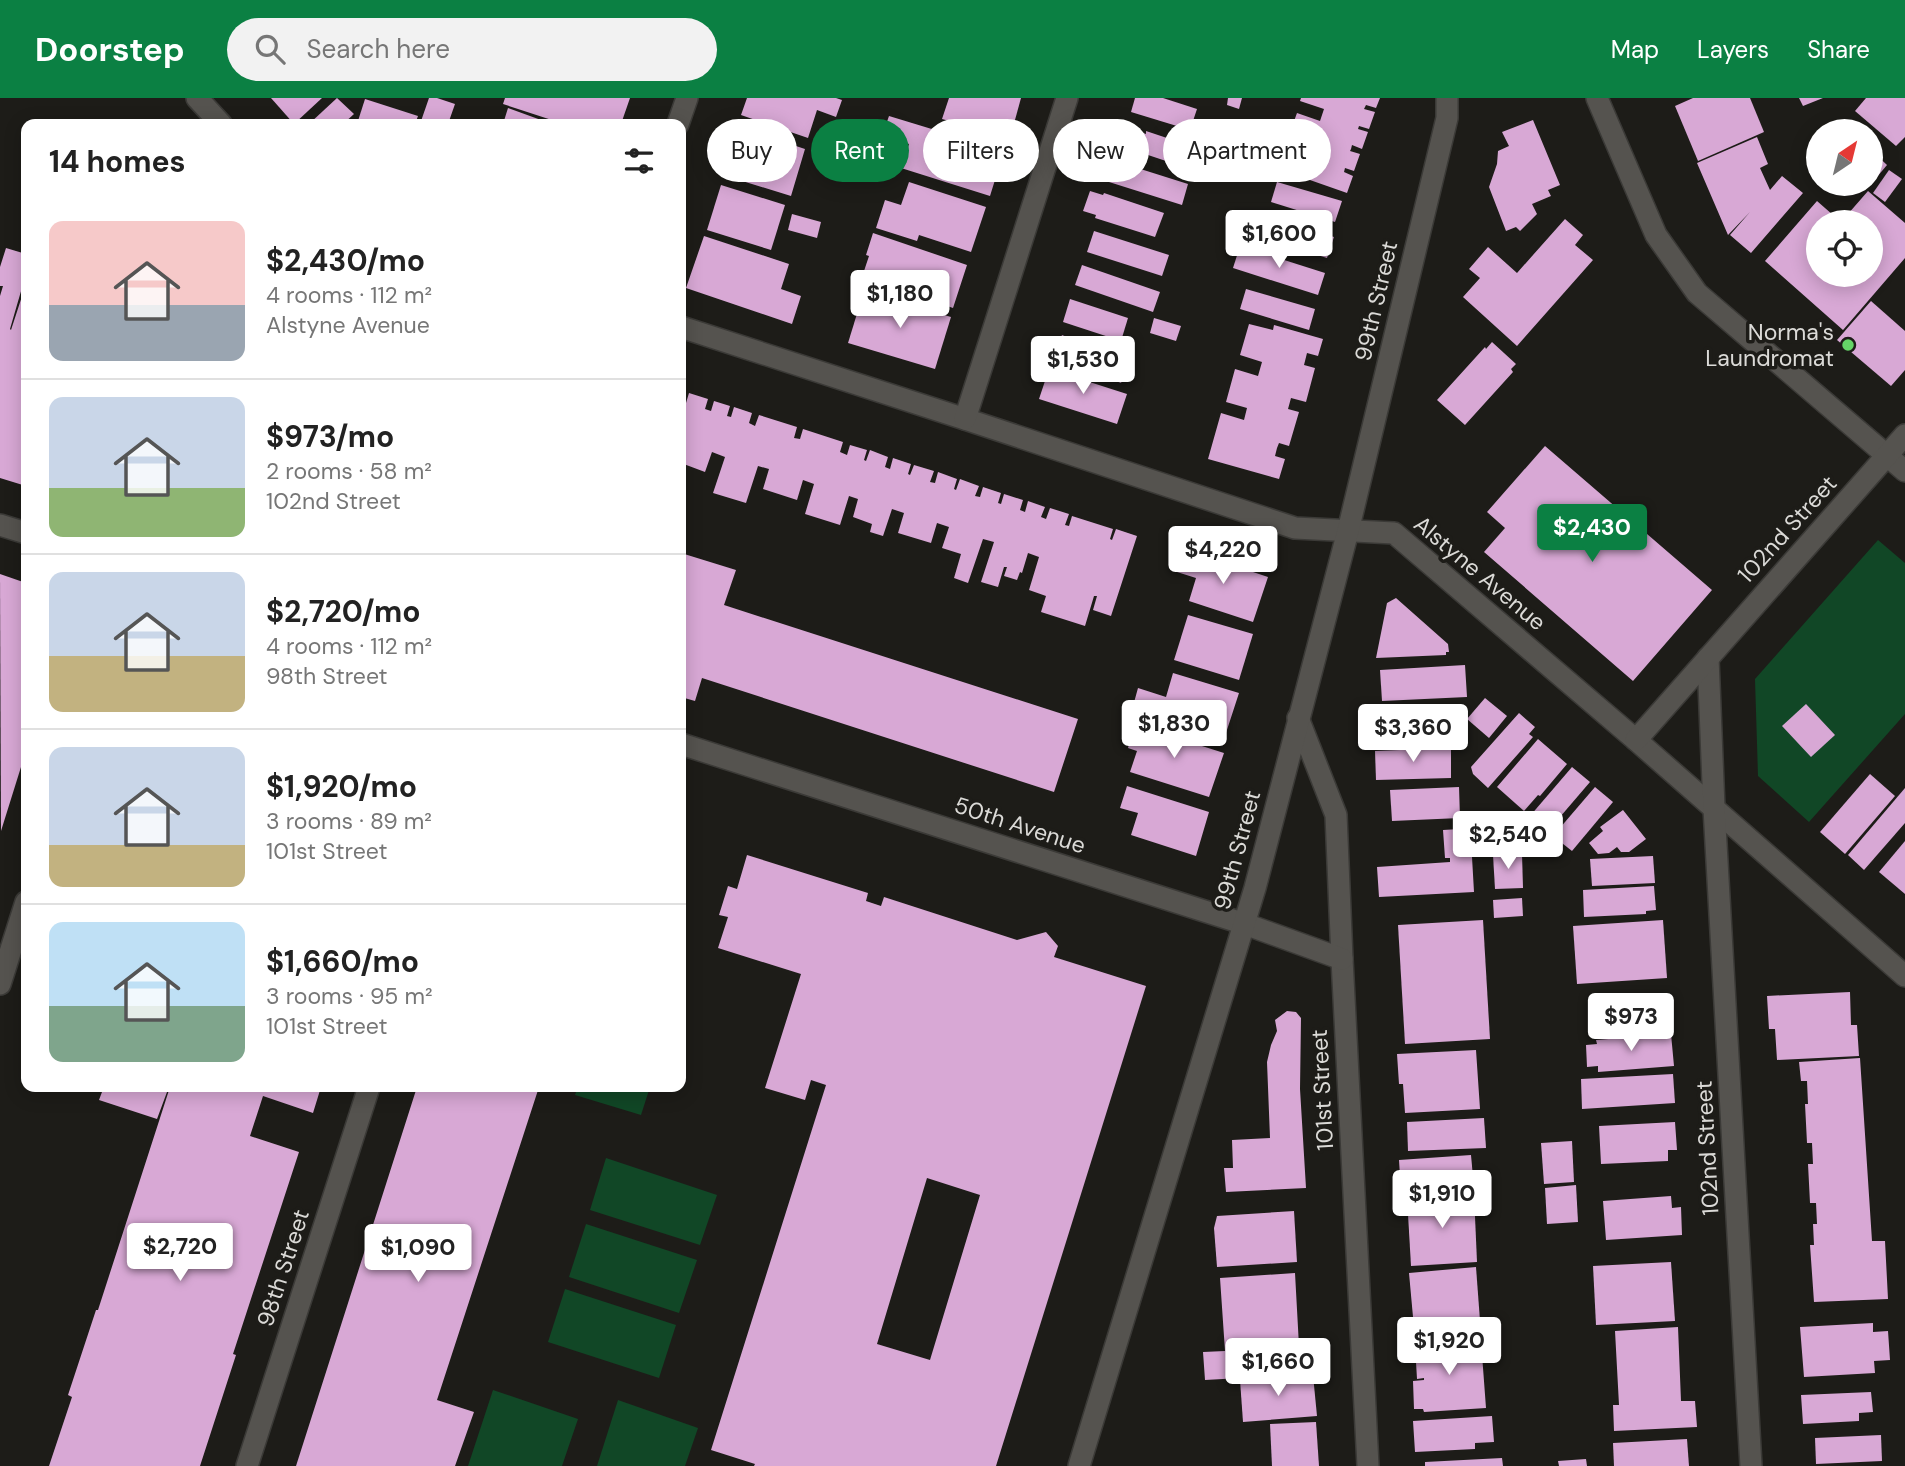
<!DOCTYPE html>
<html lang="en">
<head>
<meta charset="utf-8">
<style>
  :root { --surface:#fff; --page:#f2f2f2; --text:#222; --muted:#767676; --line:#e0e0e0; --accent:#0b8043 }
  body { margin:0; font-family:"DM Sans",sans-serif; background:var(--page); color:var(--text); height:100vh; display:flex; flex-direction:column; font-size:26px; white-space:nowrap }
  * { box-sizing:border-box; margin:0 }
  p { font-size:23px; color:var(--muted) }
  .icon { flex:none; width:38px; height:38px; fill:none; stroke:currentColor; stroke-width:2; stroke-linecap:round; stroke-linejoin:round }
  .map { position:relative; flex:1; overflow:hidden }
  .side { position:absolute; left:21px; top:21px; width:665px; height:973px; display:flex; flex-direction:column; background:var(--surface); border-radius:14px; box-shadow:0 4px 18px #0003 }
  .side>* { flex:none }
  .top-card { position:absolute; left:707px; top:21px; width:665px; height:63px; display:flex; gap:14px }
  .needle { width:46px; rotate:35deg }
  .buttons { position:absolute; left:1806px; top:21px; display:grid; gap:14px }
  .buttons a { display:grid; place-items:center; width:77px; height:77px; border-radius:50%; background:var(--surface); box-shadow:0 4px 18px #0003; font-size:35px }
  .price { position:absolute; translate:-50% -60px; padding:0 16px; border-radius:7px; background:#fff; color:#222; font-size:23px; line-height:46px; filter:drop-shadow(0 2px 4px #0008) }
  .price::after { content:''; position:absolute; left:50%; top:42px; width:21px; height:16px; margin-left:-10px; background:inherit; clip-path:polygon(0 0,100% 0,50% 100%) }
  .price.current { background:var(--accent); color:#fff }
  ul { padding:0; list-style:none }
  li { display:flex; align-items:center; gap:21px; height:175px; padding:0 28px }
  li+li { border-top:2px solid var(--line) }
  li span { display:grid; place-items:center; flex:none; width:196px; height:140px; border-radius:14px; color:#555 }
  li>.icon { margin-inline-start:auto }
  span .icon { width:84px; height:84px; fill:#fffc; stroke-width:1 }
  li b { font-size:30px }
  h2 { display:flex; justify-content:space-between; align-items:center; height:84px; padding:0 28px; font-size:30px }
  .tag { padding:0 24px; border-radius:32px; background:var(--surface); box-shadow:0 4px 18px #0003; font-size:24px; line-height:63px }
  .tag.current { background:var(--accent); color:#fff }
  header { display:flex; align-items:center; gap:42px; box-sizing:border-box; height:98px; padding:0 35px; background:var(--accent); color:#fff }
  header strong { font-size:33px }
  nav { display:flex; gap:38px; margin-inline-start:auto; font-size:24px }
  .search { width:490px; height:63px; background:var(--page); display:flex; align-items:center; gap:18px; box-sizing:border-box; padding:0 24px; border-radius:38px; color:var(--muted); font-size:26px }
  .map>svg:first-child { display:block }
  .green { fill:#114726 }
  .building { fill:#d8a8d5; fill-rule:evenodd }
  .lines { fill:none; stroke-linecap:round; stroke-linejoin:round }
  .minor-casing { stroke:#3b3a37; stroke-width:24 }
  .minor { stroke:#55534f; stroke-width:21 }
  .poi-dot { fill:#65d467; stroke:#1d1c18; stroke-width:2.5 }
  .labels { text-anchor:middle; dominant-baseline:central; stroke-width:7; stroke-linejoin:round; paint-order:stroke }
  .street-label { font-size:23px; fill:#dbdad7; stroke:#1d1c18 }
  .poi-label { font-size:23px; fill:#dbdad7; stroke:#1d1c18; text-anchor:end }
</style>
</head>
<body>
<header>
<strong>Doorstep</strong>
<div class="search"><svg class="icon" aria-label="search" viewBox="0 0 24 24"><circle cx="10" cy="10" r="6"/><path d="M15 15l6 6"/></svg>Search here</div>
<nav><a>Map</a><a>Layers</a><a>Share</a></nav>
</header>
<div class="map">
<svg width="1905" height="1368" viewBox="0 0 1905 1368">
  <rect width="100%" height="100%" fill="#1d1c18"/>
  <g class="green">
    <polygon points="1878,442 1905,465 1905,616 1809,724 1758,678 1755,581"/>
    <polygon points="578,989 650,989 641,1017 575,997"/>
    <polygon points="606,1060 717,1097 700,1147 590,1112"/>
    <polygon points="586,1126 697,1162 679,1215 569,1179"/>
    <polygon points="565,1191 676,1227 659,1280 548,1244"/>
    <polygon points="493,1292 578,1321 562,1368 468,1368"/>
    <polygon points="618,1302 698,1330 685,1368 597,1368"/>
  </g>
  <g class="building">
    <polygon points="271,0 322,0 294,26"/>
    <polygon points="337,0 354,16 343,26 309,26"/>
    <polygon points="429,0 437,0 455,6 448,26 420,26"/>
    <polygon points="505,0 630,0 621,26 564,26 503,6"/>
    <polygon points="747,0 836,0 842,2 836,19 817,12 808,40 741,17"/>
    <polygon points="949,0 1021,0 1010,40 942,21"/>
    <polygon points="1135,0 1163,0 1197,11 1190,32 1131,14"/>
    <polygon points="1228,0 1242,0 1239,11 1227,7"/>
    <polygon points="1301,0 1380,0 1376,10 1366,7 1364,11 1375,14 1369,31 1359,28 1358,31 1368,34 1362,51 1352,47 1351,51 1350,53 1360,56 1354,73 1345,70 1344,74 1353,78 1347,95 1267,67 1272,54 1306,66 1310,54 1286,45 1297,15 1320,23 1324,11 1300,3"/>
    <polygon points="1693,0 1750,0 1764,34 1698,63 1675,8"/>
    <polygon points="1799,0 1823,0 1803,8"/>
    <polygon points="1866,0 1905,0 1905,39 1896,48 1855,13"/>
    <polygon points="365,1 418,18 415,26 357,26"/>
    <polygon points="508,10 552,26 503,26"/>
    <polygon points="889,18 1004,53 990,98 901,70 909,46 882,38"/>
    <polygon points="1533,22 1560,87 1548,92 1551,98 1532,106 1537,116 1520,133 1516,129 1506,133 1489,89 1497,66 1498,53 1509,48 1502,34"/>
    <polygon points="1127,29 1146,36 1146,33 1197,50 1190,71 1121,48"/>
    <polygon points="751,33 805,51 791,98 723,77 730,54 743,58"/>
    <polygon points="1757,39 1768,66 1760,70 1770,92 1782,78 1803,95 1751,155 1730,137 1750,114 1728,137 1697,65"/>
    <polygon points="1201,41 1224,48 1219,64 1197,57"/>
    <polygon points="1871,52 1887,67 1871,86"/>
    <polygon points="1112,62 1188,86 1182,107 1109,84 1111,81 1107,80"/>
    <polygon points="1889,72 1902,81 1885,104 1873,95"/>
    <polygon points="909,84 986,109 971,154 919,137 917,143 876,130 885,102 901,107"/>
    <polygon points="1277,84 1342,103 1335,124 1271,104"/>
    <polygon points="721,87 785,107 771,152 707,132"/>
    <polygon points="1090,93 1103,97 1104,95 1164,115 1155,139 1095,120 1096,117 1083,113"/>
    <path d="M 1868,93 L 1905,125 L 1905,160 L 1843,232 L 1765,163 L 1817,103 L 1841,124 ZM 1818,124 L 1871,124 L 1871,177 L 1818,177 Z"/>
    <polygon points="792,116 821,124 817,140 788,132"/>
    <polygon points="1252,117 1273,124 1274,120 1334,139 1327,160 1247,135"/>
    <polygon points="1565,121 1583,137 1575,147 1593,162 1517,248 1463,199 1480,180 1469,171 1488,149 1517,175"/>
    <polygon points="1094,133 1169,157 1162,178 1087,154"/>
    <polygon points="873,135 967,167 953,210 862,179 869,158 866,157"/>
    <polygon points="704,138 789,166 781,191 801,198 792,226 686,190"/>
    <polygon points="1240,148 1325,175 1318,197 1233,170"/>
    <polygon points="6,150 26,156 26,176 10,231 11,232 26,186 26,388 0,380 0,198 3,188 0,188 0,169"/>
    <polygon points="1082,167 1160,194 1153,214 1075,187"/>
    <polygon points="1246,191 1315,211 1309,232 1240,211"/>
    <polygon points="864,193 951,219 935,271 848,245"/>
    <polygon points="1070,201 1128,220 1121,243 1063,224"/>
    <polygon points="1871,203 1905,233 1905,272 1891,288 1837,242"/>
    <polygon points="1154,220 1181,228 1176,243 1150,235"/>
    <polygon points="1249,226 1273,232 1274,227 1323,241 1318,258 1307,255 1304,267 1315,270 1306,304 1291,300 1288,311 1299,314 1289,348 1279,345 1277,350 1275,358 1285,361 1279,381 1208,361 1221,315 1244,322 1247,310 1226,304 1235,271 1258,278 1262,264 1240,257"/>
    <polygon points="1062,237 1130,265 1121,285 1054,258"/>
    <polygon points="1492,244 1516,266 1511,271 1513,274 1465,327 1437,302 1485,249 1486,251"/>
    <polygon points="1049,271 1127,296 1117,326 1039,301"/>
    <polygon points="681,292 686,294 683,304 686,305 689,295 708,301 705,311 711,313 714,303 730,308 727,318 731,319 734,309 752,315 749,325 755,328 759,317 797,329 794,340 800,341 803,331 843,344 840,354 847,357 850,347 867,352 864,362 866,363 870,352 888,359 885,369 890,371 893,360 911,366 908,376 910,377 914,367 934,373 930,384 935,385 938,374 957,381 954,391 956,392 960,381 979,388 975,398 980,399 983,389 1001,395 998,405 1001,406 1004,396 1023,402 1020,412 1025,414 1028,403 1045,409 1041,419 1046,421 1050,410 1069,416 1065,427 1069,428 1072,418 1113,431 1110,441 1112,442 1116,431 1137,438 1111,518 1093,512 1097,498 1094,498 1085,528 1041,514 1046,498 1029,492 1039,459 1028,455 1022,475 1020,474 1017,482 1004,478 1007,469 1004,469 998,489 981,484 994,444 983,441 968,485 954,480 961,456 942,450 949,429 937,425 931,445 898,435 904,415 892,411 883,438 870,434 872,426 853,419 858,401 849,398 840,427 805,416 814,386 803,382 797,402 763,391 769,371 758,368 746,405 713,395 725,359 712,354 705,374 681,365"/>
    <polygon points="1545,348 1712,492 1633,583 1484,454 1505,430 1487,414"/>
    <polygon points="1184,451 1268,479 1253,524 1189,503 1196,480 1177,474"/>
    <polygon points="681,455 736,472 724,507 1078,621 1054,694 702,580 695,603 681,599"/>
    <polygon points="0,476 26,485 26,653 1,733"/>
    <polygon points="1396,500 1448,546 1449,554 1446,554 1446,557 1376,560 1387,505"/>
    <polygon points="1188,517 1253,536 1239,582 1174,562"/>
    <polygon points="1465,567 1467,599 1382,603 1380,572"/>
    <polygon points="1173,575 1239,595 1224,641 1130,619 1138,590 1166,599"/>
    <polygon points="1485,600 1507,618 1489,640 1467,621"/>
    <polygon points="1806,606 1835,637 1811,659 1782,628"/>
    <polygon points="1449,611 1449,640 1374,643 1374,613"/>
    <polygon points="1519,615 1535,629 1529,636 1533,639 1488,690 1473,676 1471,669"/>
    <polygon points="1137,621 1163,630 1161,635 1224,655 1209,699 1130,674 1137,653 1128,650"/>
    <polygon points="1538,641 1567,666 1540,698 1538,697 1524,713 1497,689"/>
    <polygon points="1451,650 1451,680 1376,682 1375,653"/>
    <polygon points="1572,669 1590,684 1548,733 1530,718"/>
    <polygon points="1870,676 1895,698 1845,756 1820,734"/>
    <polygon points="1127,688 1209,714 1196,758 1131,737 1138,715 1120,710"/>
    <polygon points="1459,689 1460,720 1392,723 1390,692"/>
    <polygon points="1595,689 1613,704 1572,753 1553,738"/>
    <polygon points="1905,690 1905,725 1864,772 1848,757"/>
    <polygon points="1623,712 1646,741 1629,754 1621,754 1617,749 1609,755 1598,756 1589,745 1603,733 1600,729"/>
    <polygon points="1476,730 1477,759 1472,759 1474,794 1379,799 1377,769 1450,764 1450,760 1445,760 1443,732"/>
    <polygon points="1905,743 1905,796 1879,774"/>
    <polygon points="1522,756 1523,790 1495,791 1493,757"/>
    <path d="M 747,757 L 868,795 L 866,803 L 881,808 L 884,799 L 1017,842 L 1046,834 L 1058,848 L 1054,859 L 1146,888 L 996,1368 L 754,1368 L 755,1366 L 711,1352 L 826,987 L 811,982 L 805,1002 L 765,990 L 801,876 L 718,850 L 728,819 L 719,817 L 728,788 L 737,791 ZM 927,1080 L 980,1097 L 930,1262 L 877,1246 Z"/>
    <polygon points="1653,758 1655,785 1592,788 1590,761"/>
    <polygon points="1654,788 1656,812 1646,813 1646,816 1584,819 1583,792"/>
    <polygon points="1522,800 1523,818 1494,820 1493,802"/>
    <polygon points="1483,822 1490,941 1405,946 1398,827"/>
    <polygon points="1663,822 1667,880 1577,886 1573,828"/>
    <polygon points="1850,894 1851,927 1857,927 1859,958 1777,962 1775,931 1769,931 1767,898"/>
    <polygon points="1668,900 1669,927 1595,931 1594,902"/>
    <polygon points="1287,913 1296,914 1301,920 1300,991 1306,1090 1226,1094 1224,1070 1233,1070 1232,1042 1270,1040 1267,964 1271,947 1277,933 1275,922"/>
    <polygon points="1671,936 1674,968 1598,974 1598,968 1587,969 1586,947 1597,946 1596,942"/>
    <polygon points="1476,952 1480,1011 1405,1015 1403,986 1399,986 1397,956"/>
    <polygon points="1860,960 1872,1143 1885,1143 1888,1201 1814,1204 1810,1147 1814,1147 1813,1126 1817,1126 1816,1105 1810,1105 1808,1066 1813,1066 1812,1045 1807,1045 1805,1006 1808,1006 1807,983 1801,983 1799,964"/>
    <polygon points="1673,976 1675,1005 1582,1011 1581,981"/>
    <polygon points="88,989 152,989 167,994 157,1021 99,1002 102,994"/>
    <polygon points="170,989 321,989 313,1015 263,998 250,1038 299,1054 233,1256 236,1257 200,1368 49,1368 72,1299 68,1297 96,1212 98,1212"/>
    <polygon points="417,989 539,989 437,1302 474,1314 455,1368 296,1368"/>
    <polygon points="1484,1020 1486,1050 1408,1053 1407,1024"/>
    <polygon points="1675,1024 1677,1052 1668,1052 1668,1063 1601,1066 1599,1028"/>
    <polygon points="1572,1043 1574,1084 1544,1086 1541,1045"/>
    <polygon points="1471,1057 1474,1090 1401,1095 1399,1062"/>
    <polygon points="1576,1087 1578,1124 1547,1126 1545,1090"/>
    <polygon points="1474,1096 1477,1164 1411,1168 1407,1099"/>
    <polygon points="1671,1098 1672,1110 1681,1109 1682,1137 1606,1142 1603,1103"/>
    <polygon points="1294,1113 1297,1164 1217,1169 1214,1130 1217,1118"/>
    <polygon points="1671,1164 1675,1223 1596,1227 1593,1168"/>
    <polygon points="1476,1169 1481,1236 1415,1241 1409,1175"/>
    <polygon points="1295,1175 1299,1248 1293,1248 1294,1277 1205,1282 1203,1254 1225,1253 1220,1180"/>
    <polygon points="1873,1225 1873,1234 1888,1233 1890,1262 1874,1263 1875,1275 1804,1279 1800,1229"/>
    <polygon points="1678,1229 1681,1303 1695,1303 1697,1329 1614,1333 1613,1307 1619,1307 1615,1233"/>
    <polygon points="1481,1243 1486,1310 1424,1314 1423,1311 1414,1311 1413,1283 1424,1282 1424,1280 1417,1281 1415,1247"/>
    <polygon points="1313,1277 1317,1318 1243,1324 1240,1282"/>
    <polygon points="1871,1294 1873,1314 1859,1315 1859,1323 1803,1326 1801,1297"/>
    <polygon points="1492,1318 1494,1344 1475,1345 1475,1351 1415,1354 1413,1323"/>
    <polygon points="1316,1324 1319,1368 1272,1368 1270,1326"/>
    <polygon points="1881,1337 1882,1363 1816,1366 1815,1340"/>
    <polygon points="1687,1341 1689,1368 1614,1368 1613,1345"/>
    <polygon points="1502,1360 1503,1368 1425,1368 1425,1364"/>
    <polygon points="1586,1361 1587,1368 1559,1368 1558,1363"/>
  </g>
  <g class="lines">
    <g class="minor-casing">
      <g id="minor">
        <polyline points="197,0 221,26"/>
        <polyline points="1597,0 1656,137 1697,195 1905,373"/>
        <polyline points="678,26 687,0"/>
        <polyline points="681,229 965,321 1295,430 1394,435 1636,642 1905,878"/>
        <polyline points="965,321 1067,0"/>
        <polyline points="0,427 26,435"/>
        <polyline points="1708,560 1714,710 1751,1368"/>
        <polyline points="1298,620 1336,717 1342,861 1368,1368"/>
        <polyline points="1636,642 1905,337"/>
        <polyline points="681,646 1245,826 1342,861"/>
        <polyline points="0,886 26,804"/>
        <polyline points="247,1368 369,989"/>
        <polyline points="1079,1368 1255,790 1348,433 1447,20 1447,0"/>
      </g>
    </g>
    <use href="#minor" class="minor"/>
  </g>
  <circle class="poi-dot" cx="1848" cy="247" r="7"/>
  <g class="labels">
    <g class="street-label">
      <text transform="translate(1376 203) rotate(-77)">99th Street</text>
      <text transform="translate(1787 431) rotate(-48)">102nd Street</text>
      <text transform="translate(1480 475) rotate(40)">Alstyne Avenue</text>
      <text transform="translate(1020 727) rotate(18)">50th Avenue</text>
      <text transform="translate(1237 752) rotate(-75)">99th Street</text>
      <text transform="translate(1322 992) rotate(-93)">101st Street</text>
      <text transform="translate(1707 1050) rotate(-93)">102nd Street</text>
      <text transform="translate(283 1170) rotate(-72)">98th Street</text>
    </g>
    <g class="poi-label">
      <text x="1834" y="234">Norma's<tspan x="1834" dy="26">Laundromat</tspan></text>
    </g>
  </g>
</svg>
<div class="buttons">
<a><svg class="needle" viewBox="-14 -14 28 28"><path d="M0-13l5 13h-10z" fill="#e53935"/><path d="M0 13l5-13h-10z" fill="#767676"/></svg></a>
<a><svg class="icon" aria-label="locate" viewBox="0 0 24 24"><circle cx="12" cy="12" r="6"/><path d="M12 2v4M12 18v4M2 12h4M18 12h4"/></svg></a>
</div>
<b class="price" style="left:1279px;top:172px">$1,600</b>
<b class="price" style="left:900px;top:232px">$1,180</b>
<b class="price" style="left:1083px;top:298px">$1,530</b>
<b class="price current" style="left:1592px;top:466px">$2,430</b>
<b class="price" style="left:1223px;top:488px">$4,220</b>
<b class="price" style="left:1174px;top:662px">$1,830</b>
<b class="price" style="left:1413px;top:666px">$3,360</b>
<b class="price" style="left:1508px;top:773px">$2,540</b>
<b class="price" style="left:1631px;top:955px">$973</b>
<b class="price" style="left:1442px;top:1132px">$1,910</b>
<b class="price" style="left:180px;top:1185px">$2,720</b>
<b class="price" style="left:418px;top:1186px">$1,090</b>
<b class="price" style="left:1449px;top:1279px">$1,920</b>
<b class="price" style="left:1278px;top:1300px">$1,660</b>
<div class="top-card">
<a class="tag">Buy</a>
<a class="tag current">Rent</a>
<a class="tag">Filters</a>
<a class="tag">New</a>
<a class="tag">Apartment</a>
</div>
<section class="side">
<h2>14 homes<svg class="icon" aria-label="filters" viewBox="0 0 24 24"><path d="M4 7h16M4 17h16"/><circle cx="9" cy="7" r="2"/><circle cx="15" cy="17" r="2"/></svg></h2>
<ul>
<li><span style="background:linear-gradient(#f6c9c9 60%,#9aa5b1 0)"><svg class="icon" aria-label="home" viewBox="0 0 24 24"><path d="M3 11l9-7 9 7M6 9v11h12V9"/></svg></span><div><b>$2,430/mo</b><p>4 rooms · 112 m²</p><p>Alstyne Avenue</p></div></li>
<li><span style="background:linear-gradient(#c9d6e8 65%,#8fb573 0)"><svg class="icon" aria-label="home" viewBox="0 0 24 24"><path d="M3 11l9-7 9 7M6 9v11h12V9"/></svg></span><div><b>$973/mo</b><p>2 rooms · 58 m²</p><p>102nd Street</p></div></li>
<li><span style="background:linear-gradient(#c9d6e8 60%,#c2b280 0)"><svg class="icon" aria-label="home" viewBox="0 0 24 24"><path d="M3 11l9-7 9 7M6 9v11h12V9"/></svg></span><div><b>$2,720/mo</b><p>4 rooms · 112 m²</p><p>98th Street</p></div></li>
<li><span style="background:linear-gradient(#c9d6e8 70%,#c2b280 0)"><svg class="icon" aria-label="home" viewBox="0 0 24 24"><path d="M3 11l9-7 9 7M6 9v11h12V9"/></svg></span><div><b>$1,920/mo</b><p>3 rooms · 89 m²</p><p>101st Street</p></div></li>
<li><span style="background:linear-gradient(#bfe0f5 60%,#7fa58c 0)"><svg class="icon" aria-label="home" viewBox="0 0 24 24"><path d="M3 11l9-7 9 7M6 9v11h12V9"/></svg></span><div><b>$1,660/mo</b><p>3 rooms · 95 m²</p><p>101st Street</p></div></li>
</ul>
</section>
</div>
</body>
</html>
